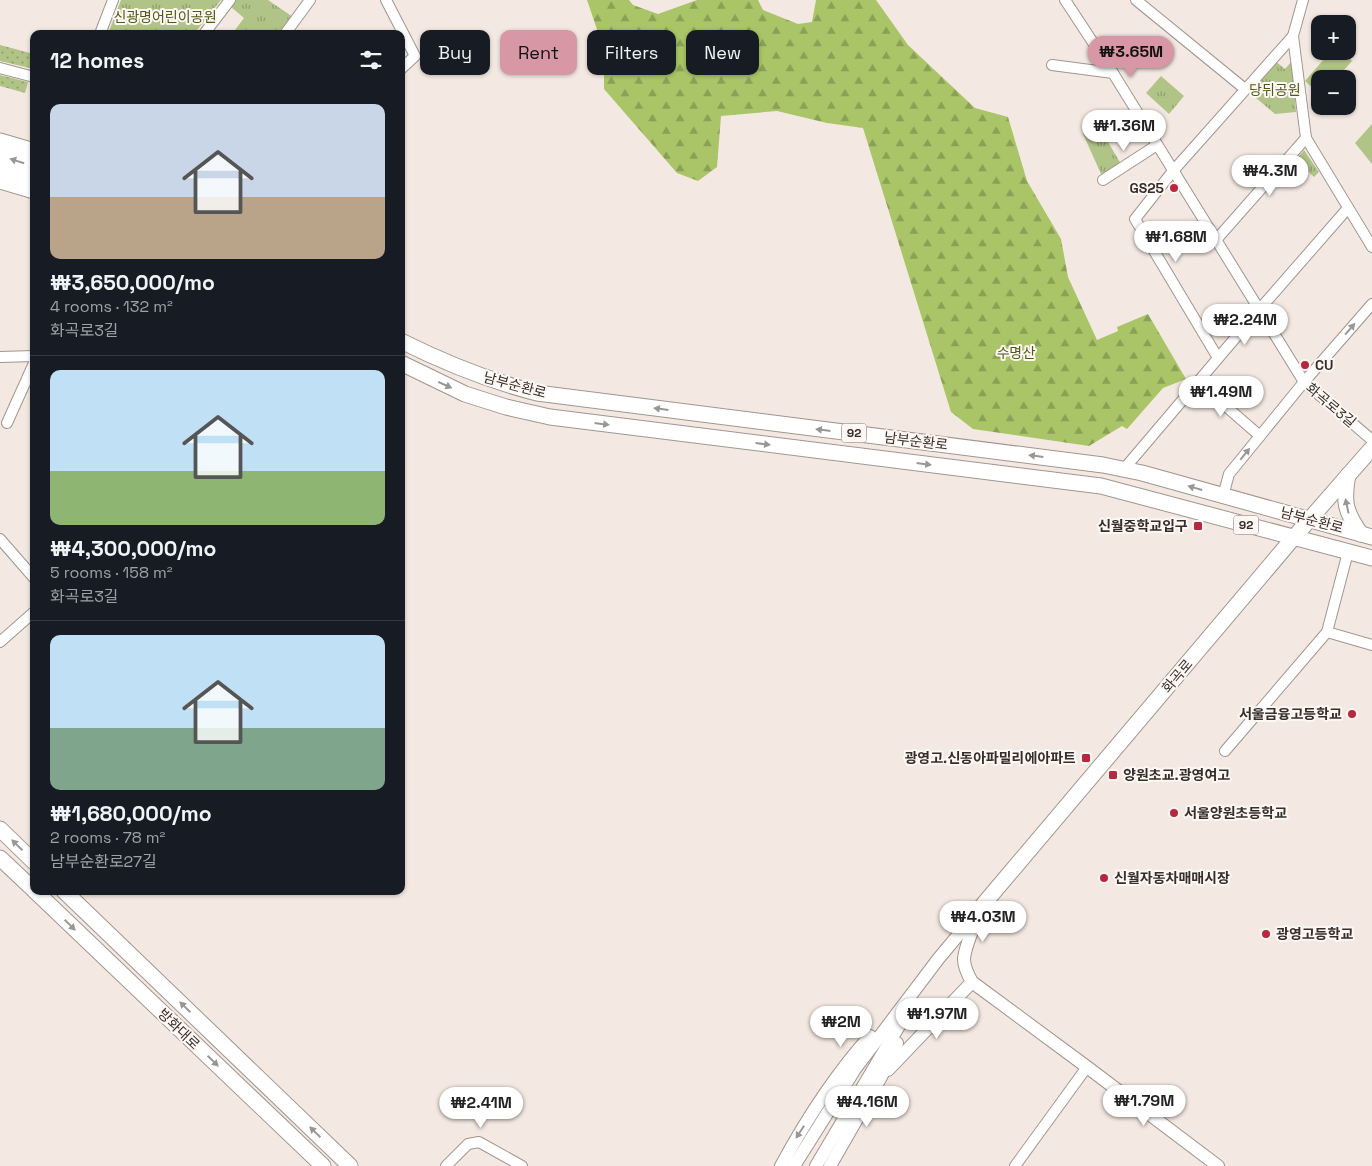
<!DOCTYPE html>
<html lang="en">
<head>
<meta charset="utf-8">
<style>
  :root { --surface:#171b24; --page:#242831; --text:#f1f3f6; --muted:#9ea1a6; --line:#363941; --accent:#d797a4 }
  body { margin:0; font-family:"Space Grotesk","Noto Sans KR",sans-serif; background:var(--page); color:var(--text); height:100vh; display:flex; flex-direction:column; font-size:19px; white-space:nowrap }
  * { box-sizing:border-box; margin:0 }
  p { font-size:16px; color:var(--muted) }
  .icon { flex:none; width:28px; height:28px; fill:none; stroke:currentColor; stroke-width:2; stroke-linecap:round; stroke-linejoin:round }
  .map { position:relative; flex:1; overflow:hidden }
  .sheet { position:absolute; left:30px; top:30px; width:375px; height:865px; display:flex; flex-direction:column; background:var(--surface); border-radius:10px; box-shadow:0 1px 4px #0004 }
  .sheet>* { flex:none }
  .top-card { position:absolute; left:420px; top:30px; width:475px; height:45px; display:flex; gap:10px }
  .controls { position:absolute; left:1311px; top:15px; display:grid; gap:10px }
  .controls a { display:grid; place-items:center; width:45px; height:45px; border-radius:10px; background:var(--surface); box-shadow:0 1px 4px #0004; font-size:25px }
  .price { position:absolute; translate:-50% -42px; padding:0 11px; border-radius:18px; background:#fff; color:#222; font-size:16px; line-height:32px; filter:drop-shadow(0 1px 2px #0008) }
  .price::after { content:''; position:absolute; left:50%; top:30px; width:15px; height:11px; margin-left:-8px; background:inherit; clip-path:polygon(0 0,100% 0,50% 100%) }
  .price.selected { background:var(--accent); color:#111 }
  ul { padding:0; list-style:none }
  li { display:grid; align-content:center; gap:10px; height:265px; padding:0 20px }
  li+li { border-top:1px solid var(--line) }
  li span { display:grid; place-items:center; height:155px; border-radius:10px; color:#555 }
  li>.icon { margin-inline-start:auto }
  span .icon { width:90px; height:90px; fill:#fffc; stroke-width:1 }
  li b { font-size:21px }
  h2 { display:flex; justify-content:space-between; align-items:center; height:60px; padding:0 20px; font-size:21px }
  .pill { padding:0 18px; border-radius:10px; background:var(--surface); box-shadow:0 1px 4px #0004; font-size:18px; line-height:45px }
  .pill.selected { background:var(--accent); color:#111 }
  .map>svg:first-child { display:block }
  .grass { fill:url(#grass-dots) }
  .forest { fill:url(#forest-firs) }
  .park { fill:url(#park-tufts) }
  .pitch { fill:#b0c487 }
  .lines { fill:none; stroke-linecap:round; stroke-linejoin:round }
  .minor-casing { stroke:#a09690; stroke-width:12 }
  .tertiary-casing { stroke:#a09690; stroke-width:14 }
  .primary-casing { stroke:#a09690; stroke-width:17 }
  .minor { stroke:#fff; stroke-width:10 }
  .tertiary { stroke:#fff; stroke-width:12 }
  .primary { stroke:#fff; stroke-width:15 }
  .oneway { fill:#999796 }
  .poi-dot { fill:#b8263f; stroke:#fef7f3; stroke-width:2 }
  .labels { text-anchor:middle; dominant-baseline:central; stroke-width:4; stroke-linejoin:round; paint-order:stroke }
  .shield { fill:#fef7f3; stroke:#706b68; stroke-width:1 }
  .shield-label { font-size:12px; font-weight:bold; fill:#332f2c }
  .park-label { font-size:14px; fill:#4b5c1a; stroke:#fef7f3 }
  .poi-label { font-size:14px; font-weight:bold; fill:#332f2c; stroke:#fef7f3; text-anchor:start }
  .street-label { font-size:14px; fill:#332f2c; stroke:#fef7f3 }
</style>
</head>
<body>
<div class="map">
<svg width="1372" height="1166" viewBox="0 0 1372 1166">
  <defs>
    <pattern id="grass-dots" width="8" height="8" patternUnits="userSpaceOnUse" patternTransform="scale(1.25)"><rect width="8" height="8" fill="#b0c487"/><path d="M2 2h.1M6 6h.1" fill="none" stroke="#90a06f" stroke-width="1.8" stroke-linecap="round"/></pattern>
    <pattern id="forest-firs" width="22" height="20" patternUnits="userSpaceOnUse" patternTransform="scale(1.25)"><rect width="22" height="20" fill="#a9c567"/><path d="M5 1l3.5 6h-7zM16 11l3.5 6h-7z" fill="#8aa055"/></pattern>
    <pattern id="park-tufts" width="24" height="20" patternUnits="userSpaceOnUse" patternTransform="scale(1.25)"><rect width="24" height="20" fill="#b0c487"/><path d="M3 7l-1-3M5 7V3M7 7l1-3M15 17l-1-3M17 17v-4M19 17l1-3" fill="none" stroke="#90a06f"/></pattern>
  </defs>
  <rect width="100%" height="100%" fill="#f4e9e2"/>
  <g class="grass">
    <polygon points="0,45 34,54 34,69 0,61"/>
    <polygon points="0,75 28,82 25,93 0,86"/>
  </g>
  <polygon class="forest" points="587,0 629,0 633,5 658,14 697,0 758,0 763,10 798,24 812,22 816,0 876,0 908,45 975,108 1008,117 1027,181 1061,239 1068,277 1097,340 1118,331 1117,327 1148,314 1186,379 1163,388 1127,429 1122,426 1089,446 973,429 951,412 863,128 827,123 777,111 721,116 717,167 698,181 677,173 604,89 604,50"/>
  <g class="park">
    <polygon points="121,0 221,0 194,34 108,34"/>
    <polygon points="236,0 268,0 293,17 281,34 232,34 244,18 231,7"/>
    <polygon points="1275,61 1285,69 1292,61 1296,112 1275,114 1249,92"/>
    <polygon points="1161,76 1184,96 1169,114 1146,93"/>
    <polygon points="1098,125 1121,164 1102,176 1083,134"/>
    <polygon points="1304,150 1319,172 1314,177 1296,160"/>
  </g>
  <g class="pitch">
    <polygon points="1331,51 1342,51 1352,61 1336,79 1320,79 1320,95 1305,81"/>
    <polygon points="1372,124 1372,164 1355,143"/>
  </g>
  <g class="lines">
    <g class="minor-casing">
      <g id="minor">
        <polyline points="386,0 415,56 401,69"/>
        <polyline points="1065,0 1113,73 1304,382 1372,440"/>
        <polyline points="1136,0 1245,89"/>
        <polyline points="1303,0 1293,36 1306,138 1372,247"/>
        <polyline points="100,34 113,0"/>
        <polyline points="204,34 230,0"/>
        <polyline points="285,34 310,0"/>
        <polyline points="1052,65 1113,73"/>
        <polyline points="0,68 34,77"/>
        <polyline points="1103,180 1157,145"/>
        <polyline points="1216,240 1306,138"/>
        <polyline points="0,357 34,356"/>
        <polyline points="1218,358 1135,219 1173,171 1293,36"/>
        <polyline points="1198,382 1260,436"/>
        <polyline points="7,423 34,363"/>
        <polyline points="1124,469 1259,310 1348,208"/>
        <polyline points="1223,496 1229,474 1304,382 1372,304"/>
        <polyline points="0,539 34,578"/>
        <polyline points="1327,632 1372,645"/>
        <polyline points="0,642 34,612"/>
        <polyline points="1225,751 1327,632 1348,552"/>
        <polyline points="446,1166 468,1144 479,1142 522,1166"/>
        <polyline points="1015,1166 1087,1067"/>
      </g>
    </g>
    <g class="tertiary-casing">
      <g id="tertiary">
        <path d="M 982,906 C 977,921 965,944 964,959 C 964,967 968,975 972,982 L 1087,1067 L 1218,1166"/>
        <polyline points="888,1070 972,982"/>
        <path d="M 781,1166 C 806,1120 835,1075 870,1036"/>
        <polyline points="794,1166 855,1069 939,958 975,915"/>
        <polyline points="816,1166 909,1009"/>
        <polyline points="830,1166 881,1077 897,1043"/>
      </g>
    </g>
    <g class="primary-casing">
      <g id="primary">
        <polyline points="0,141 34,151"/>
        <polyline points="0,156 34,166"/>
        <polyline points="0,169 34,178"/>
        <polyline points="0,181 34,191"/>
        <path d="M 401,341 C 445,363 490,381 537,393 L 1103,465 L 1142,473 L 1372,537"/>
        <polyline points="401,363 465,394 506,407 550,417 1101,486 1372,558"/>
        <path d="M 1348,475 C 1343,501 1345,512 1361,534"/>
        <polyline points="0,829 34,862"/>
        <polyline points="0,858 34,890"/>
        <polyline points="35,891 323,1166"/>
        <polyline points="64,891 350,1166"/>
        <polyline points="982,906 1289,543 1372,448"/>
      </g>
    </g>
    <use href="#minor" class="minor"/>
    <use href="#tertiary" class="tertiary"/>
    <use href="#primary" class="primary"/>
  </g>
  <defs><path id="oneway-solid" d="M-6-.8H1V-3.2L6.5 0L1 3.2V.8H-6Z" transform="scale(1.25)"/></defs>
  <g class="oneway">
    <use href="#oneway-solid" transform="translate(17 161) rotate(-162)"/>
    <use href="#oneway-solid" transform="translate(1350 329) rotate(-49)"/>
    <use href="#oneway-solid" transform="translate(445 385) rotate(24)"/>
    <use href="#oneway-solid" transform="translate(661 409) rotate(-173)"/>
    <use href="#oneway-solid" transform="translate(602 424) rotate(7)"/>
    <use href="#oneway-solid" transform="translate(823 430) rotate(-173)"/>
    <use href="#oneway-solid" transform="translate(763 444) rotate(7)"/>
    <use href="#oneway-solid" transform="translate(1245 454) rotate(-51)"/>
    <use href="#oneway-solid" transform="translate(1036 456) rotate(-173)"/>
    <use href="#oneway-solid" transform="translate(924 464) rotate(7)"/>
    <use href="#oneway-solid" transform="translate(1195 488) rotate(-164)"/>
    <use href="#oneway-solid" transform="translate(1347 506) rotate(-102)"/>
    <use href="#oneway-solid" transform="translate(17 845) rotate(-136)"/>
    <use href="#oneway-solid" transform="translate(70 925) rotate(44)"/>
    <use href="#oneway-solid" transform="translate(185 1007) rotate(-136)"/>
    <use href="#oneway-solid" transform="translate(213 1061) rotate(44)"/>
    <use href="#oneway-solid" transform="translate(315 1132) rotate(-136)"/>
    <use href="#oneway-solid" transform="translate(800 1132) rotate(123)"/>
  </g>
  <g class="poi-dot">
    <circle cx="1174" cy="188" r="5"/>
    <circle cx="1305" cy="365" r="5"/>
    <rect x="1193" y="521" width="10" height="10" rx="2.5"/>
    <circle cx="1352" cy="714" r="5"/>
    <rect x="1081" y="753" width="10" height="10" rx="2.5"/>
    <rect x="1108" y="770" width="10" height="10" rx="2.5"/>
    <circle cx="1174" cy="813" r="5"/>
    <circle cx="1104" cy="878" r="5"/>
    <circle cx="1266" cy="934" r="5"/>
  </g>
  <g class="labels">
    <g class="shield">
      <rect x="841.5" y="423.5" width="25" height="19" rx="4"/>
      <rect x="1233.5" y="515.5" width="25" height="19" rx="4"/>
    </g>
    <g class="shield-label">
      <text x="854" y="433">92</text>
      <text x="1246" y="525">92</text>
    </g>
    <g class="park-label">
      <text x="165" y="17">신광명어린이공원</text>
      <text x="1275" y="90">당뒤공원</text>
      <text x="1016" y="353">수명산</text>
    </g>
    <g class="poi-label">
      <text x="1164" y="188" text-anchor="end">GS25</text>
      <text x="1315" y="365">CU</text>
      <text x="1188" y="526" text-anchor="end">신월중학교입구</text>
      <text x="1342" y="714" text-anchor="end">서울금융고등학교</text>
      <text x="1076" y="758" text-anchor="end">광영고.신동아파밀리에아파트</text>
      <text x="1123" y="775">양원초교.광영여고</text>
      <text x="1184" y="813">서울양원초등학교</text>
      <text x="1114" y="878">신월자동차매매시장</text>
      <text x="1276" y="934">광영고등학교</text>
    </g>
    <g class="street-label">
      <text transform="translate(515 385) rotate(15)">남부순환로</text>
      <text transform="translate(1331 405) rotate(40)">화곡로3길</text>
      <text transform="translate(916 441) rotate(7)">남부순환로</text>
      <text transform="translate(1312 520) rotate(15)">남부순환로</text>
      <text transform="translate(1177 676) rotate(-50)">화곡로</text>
      <text transform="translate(179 1029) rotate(44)">방화대로</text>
    </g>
  </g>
</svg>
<div class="controls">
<a>+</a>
<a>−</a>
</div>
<b class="price selected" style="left:1131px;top:78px">₩3.65M</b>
<b class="price" style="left:1124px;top:152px">₩1.36M</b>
<b class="price" style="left:1270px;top:197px">₩4.3M</b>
<b class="price" style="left:1176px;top:263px">₩1.68M</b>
<b class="price" style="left:1245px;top:346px">₩2.24M</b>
<b class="price" style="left:1221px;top:418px">₩1.49M</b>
<b class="price" style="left:983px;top:943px">₩4.03M</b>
<b class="price" style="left:937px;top:1040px">₩1.97M</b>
<b class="price" style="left:841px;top:1048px">₩2M</b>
<b class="price" style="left:1144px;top:1127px">₩1.79M</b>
<b class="price" style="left:867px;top:1128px">₩4.16M</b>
<b class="price" style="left:481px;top:1129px">₩2.41M</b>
<div class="top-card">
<a class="pill">Buy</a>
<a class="pill selected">Rent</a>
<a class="pill">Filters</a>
<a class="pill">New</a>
</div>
<section class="sheet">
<h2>12 homes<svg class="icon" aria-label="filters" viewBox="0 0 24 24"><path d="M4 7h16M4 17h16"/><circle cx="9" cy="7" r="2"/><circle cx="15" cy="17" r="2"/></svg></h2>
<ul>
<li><span style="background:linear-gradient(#c9d6e8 60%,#b9a48a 0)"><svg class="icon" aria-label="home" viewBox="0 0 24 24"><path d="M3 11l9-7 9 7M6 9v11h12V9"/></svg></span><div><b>₩3,650,000/mo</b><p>4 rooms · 132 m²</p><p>화곡로3길</p></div></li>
<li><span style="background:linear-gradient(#bfe0f5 65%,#8fb573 0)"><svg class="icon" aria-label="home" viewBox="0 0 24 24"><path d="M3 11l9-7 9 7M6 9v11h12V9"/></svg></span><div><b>₩4,300,000/mo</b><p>5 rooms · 158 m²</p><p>화곡로3길</p></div></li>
<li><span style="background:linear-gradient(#bfe0f5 60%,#7fa58c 0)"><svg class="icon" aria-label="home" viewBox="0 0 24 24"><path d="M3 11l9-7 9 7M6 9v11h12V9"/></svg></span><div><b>₩1,680,000/mo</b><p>2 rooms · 78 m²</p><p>남부순환로27길</p></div></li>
</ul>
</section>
</div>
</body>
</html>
